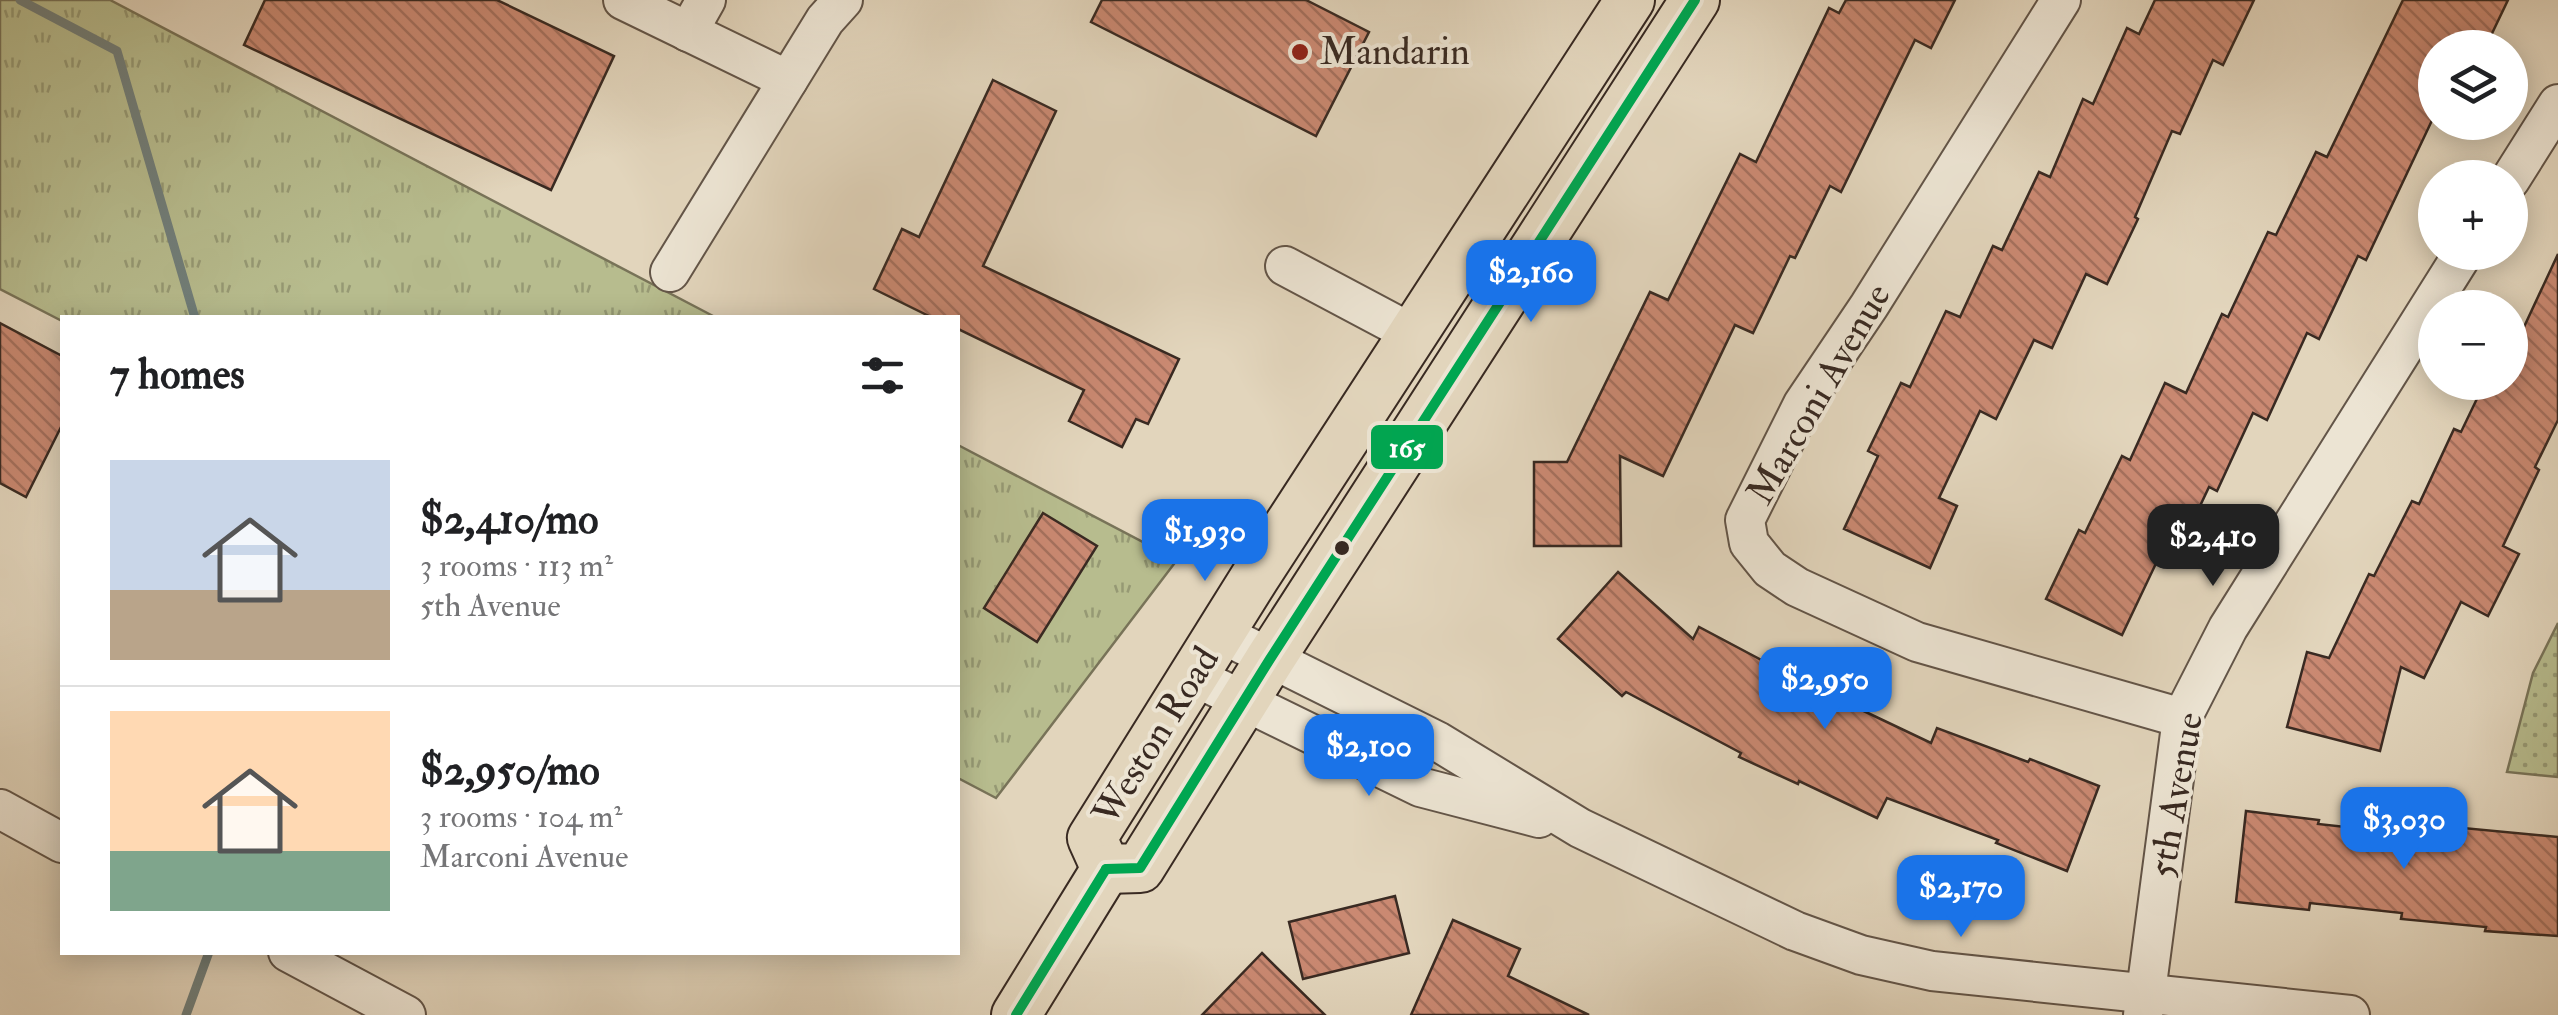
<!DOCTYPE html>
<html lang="en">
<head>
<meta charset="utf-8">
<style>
  :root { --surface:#fff; --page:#f6f6f6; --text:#202124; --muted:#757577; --line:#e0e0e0; --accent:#1a73e8 }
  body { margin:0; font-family:"IM FELL Double Pica",serif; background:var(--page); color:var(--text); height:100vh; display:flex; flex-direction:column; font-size:38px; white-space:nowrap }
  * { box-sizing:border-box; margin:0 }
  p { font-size:32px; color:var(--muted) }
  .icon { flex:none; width:55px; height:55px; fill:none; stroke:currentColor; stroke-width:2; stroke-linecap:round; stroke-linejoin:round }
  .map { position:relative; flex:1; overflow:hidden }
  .sheet { position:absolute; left:60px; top:315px; width:900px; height:640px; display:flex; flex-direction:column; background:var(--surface); border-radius:0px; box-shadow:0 5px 25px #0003 }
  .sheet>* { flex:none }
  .buttons { position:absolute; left:2418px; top:30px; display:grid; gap:20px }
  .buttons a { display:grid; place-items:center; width:110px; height:110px; border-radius:50%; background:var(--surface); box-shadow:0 5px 25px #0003; font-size:50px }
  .price { position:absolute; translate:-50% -85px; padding:0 22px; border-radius:20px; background:var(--accent); color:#fff; font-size:32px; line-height:65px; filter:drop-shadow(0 2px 5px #0008) }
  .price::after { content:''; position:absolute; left:50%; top:60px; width:30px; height:22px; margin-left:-15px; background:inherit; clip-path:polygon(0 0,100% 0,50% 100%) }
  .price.on { background:#222; color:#fff }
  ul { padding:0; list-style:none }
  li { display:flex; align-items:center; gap:30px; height:250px; padding:0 50px }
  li+li { border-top:2px solid var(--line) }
  li span { display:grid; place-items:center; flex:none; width:280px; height:200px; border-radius:0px; color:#555 }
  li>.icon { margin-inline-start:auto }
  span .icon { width:120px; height:120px; fill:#fffc; stroke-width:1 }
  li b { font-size:42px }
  h2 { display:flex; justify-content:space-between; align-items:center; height:120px; padding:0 50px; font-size:42px }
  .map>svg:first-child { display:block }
  .grass { fill:url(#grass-tufts); stroke:#787358; stroke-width:2.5 }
  .park { fill:url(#park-dots); stroke:#787358; stroke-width:2.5 }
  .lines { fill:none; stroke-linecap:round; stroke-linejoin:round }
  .stream { stroke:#717f7b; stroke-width:9 }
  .building { fill:url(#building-back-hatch); stroke:#392a22; stroke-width:2.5 }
  .minor-casing { stroke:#635548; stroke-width:42 }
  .major-casing { stroke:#392a22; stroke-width:52 }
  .minor { stroke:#ece4d3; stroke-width:38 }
  .major { stroke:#e2d5bc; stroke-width:48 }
  .bus-1-casing { stroke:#ece4d3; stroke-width:18 }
  .bus-1 { stroke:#00a651; stroke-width:10 }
  .poi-dot { fill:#8f2418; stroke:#ece4d3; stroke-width:4 }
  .bus-dot { fill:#392a22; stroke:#ece4d3; stroke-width:4 }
  .labels { text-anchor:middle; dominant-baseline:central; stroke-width:8; stroke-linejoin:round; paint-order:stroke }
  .poi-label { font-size:38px; fill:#392a22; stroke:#ece4d3; text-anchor:start }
  .street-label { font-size:38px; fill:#392a22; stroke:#ece4d3 }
  .line-badge { stroke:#ece4d3; stroke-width:4 }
  .badge-label { font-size:28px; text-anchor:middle; font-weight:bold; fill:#fff }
</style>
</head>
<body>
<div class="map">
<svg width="2558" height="1015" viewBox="0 0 2558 1015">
  <defs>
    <pattern id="grass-tufts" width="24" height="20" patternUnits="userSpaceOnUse" patternTransform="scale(2.5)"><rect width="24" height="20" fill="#b7bc8e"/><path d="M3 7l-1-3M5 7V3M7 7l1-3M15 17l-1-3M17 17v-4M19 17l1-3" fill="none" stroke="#969974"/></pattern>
    <pattern id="park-dots" width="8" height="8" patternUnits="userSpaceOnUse" patternTransform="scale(2.5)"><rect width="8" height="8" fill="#b7bc8e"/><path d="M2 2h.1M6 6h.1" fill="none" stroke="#969974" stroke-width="1.8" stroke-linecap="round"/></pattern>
    <pattern id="building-back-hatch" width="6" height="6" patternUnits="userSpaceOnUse" patternTransform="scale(2.5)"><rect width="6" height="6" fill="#ca8972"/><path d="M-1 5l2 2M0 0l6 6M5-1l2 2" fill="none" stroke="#a5705d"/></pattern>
  </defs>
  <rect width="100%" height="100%" fill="#e2d5bc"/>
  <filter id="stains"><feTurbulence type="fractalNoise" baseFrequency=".002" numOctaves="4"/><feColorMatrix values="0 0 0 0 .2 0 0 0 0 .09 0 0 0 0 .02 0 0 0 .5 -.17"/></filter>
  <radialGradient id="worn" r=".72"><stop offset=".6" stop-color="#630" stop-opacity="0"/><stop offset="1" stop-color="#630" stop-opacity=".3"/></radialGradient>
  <g class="grass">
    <polygon points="0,0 110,0 715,317 62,318 62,321 0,289"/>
    <polygon points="958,445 1177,560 996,798 958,778"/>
  </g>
  <polygon class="park" points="2558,623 2558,777 2507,772 2533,673"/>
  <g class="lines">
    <g class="stream">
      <polyline points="20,0 117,51 195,318"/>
      <polyline points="186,1015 209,952"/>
    </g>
  </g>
  <g class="building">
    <polygon points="265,0 497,0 614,56 551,190 244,45"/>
    <polygon points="1102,0 1306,0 1369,32 1316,136 1091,22"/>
    <polygon points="1846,0 1955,0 1931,48 1915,40 1841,192 1830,186 1795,258 1790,256 1753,333 1735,325 1663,476 1620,456 1621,546 1534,546 1534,462 1567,462 1650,292 1668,300 1740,154 1756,162 1829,8 1839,13"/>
    <polygon points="2155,0 2254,0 2223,65 2213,60 2180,134 2172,131 2135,217 2138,219 2107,284 2086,274 2052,348 2034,340 1996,419 1980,411 1939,498 1957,506 1930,568 1844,529 1878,456 1868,451 1901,383 1910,387 1946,311 1960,317 1993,246 2002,250 2039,172 2050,177 2083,99 2093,104 2127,28 2139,34"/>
    <polygon points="2403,0 2508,0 2485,48 2435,48 2435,114 2366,260 2358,256 2319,339 2307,333 2267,420 2253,413 2217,491 2209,487 2173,563 2159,557 2122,635 2046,599 2079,530 2085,533 2122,456 2130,460 2165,383 2186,393 2222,314 2228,317 2268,232 2276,235 2316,152 2327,157"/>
    <polygon points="993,80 1056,111 983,266 1179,359 1148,424 1136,419 1122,447 1069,421 1084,390 958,329 958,318 933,318 874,289 902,229 919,237"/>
    <polygon points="2558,254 2558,420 2535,467 2539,470 2503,546 2519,554 2488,616 2461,602 2424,678 2401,667 2380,751 2287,727 2307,652 2329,658 2369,574 2374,576 2412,501 2419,504 2454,429 2461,432 2485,382 2510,382 2510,357"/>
    <polygon points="0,323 62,356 62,425 26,497 0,483"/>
    <polygon points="1043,513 1097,546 1037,642 984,608"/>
    <polygon points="1618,572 1693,639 1699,627 1767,663 1763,671 1846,710 1849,704 1931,743 1937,728 2028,762 2030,759 2099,786 2067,871 1996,843 1998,840 1887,798 1877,818 1799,781 1798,784 1739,757 1741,753 1626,692 1622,696 1558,639"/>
    <polygon points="2246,811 2319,820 2318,824 2410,834 2411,823 2558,837 2558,936 2485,931 2486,927 2401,919 2402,913 2310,903 2309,910 2236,902"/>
    <polygon points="1395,896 1409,953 1303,979 1289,922"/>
    <polygon points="1453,920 1520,949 1508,976 1589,1015 1411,1015"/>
    <polygon points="1262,953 1276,967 1325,1015 1202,1015"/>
  </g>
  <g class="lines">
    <g class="minor-casing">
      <g id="minor">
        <polyline points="623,0 788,80"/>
        <polyline points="2061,0 1869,306 1803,404 1745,520 1749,543 1770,569 1797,587 1917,642 2182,718"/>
        <polyline points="688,32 706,0"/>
        <polyline points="2510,180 2558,104"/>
        <polyline points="1285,266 1413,334"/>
        <polyline points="670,272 825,20 843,0"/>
        <polyline points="1220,633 1437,741 1580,828 1795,931 1861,955 1932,971 2350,1015"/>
        <polyline points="1193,676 1420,787 1539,818"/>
        <polyline points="0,809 62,843"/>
        <polyline points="288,952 406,1015"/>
        <polyline points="2143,1015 2182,718 2228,628 2464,252"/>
      </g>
    </g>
    <g class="major-casing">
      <g id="major">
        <polyline points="1106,869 1140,868 1270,659 1695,0"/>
        <polyline points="1106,869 1092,838 1255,577 1630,0"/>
        <polyline points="1016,1015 1106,869"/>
      </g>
    </g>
    <use href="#minor" class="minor"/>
    <use href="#major" class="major"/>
    <g class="bus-1-casing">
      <g id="bus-1">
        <polyline points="1106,869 1140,868 1270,659 1695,0"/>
        <polyline points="1016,1015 1106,869"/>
      </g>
    </g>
    <use href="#bus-1" class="bus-1"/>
  </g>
  <circle class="poi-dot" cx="1300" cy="52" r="10"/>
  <circle class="bus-dot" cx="1342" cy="548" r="9"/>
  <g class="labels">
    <g class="poi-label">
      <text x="1320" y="52">Mandarin</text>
    </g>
    <g class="street-label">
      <text transform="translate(1819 394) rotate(-60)">Marconi Avenue</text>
      <text transform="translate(1156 736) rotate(-58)">Weston Road</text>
      <text transform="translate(2176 795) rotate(-80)">5th Avenue</text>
    </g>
  </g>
  <rect class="line-badge" x="1369" y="423" width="76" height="48" rx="10" fill="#00a651"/>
  <g class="badge-label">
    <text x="1407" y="457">165</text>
  </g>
  <rect width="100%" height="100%" filter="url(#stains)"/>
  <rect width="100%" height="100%" fill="url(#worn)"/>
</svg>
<div class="buttons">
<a><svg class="icon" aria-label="layers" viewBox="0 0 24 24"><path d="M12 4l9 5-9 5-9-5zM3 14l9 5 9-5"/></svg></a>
<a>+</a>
<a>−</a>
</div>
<b class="price" style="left:1531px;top:325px">$2,160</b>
<b class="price" style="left:1205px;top:584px">$1,930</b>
<b class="price on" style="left:2213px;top:589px">$2,410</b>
<b class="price" style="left:1825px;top:732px">$2,950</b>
<b class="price" style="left:1369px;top:799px">$2,100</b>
<b class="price" style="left:2404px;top:872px">$3,030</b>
<b class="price" style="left:1961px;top:940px">$2,170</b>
<section class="sheet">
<h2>7 homes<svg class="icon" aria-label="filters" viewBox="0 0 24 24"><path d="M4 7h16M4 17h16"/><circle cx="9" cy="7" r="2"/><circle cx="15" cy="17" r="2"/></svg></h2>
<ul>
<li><span style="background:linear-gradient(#c9d6e8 65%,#b9a48a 0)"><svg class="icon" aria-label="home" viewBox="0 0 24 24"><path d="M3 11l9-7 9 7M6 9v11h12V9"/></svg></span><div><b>$2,410/mo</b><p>3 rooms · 113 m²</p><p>5th Avenue</p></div></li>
<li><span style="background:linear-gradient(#ffd9b3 70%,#7fa58c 0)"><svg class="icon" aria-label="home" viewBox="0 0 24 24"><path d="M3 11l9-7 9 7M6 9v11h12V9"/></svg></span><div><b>$2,950/mo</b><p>3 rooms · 104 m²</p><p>Marconi Avenue</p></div></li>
</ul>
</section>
</div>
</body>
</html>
